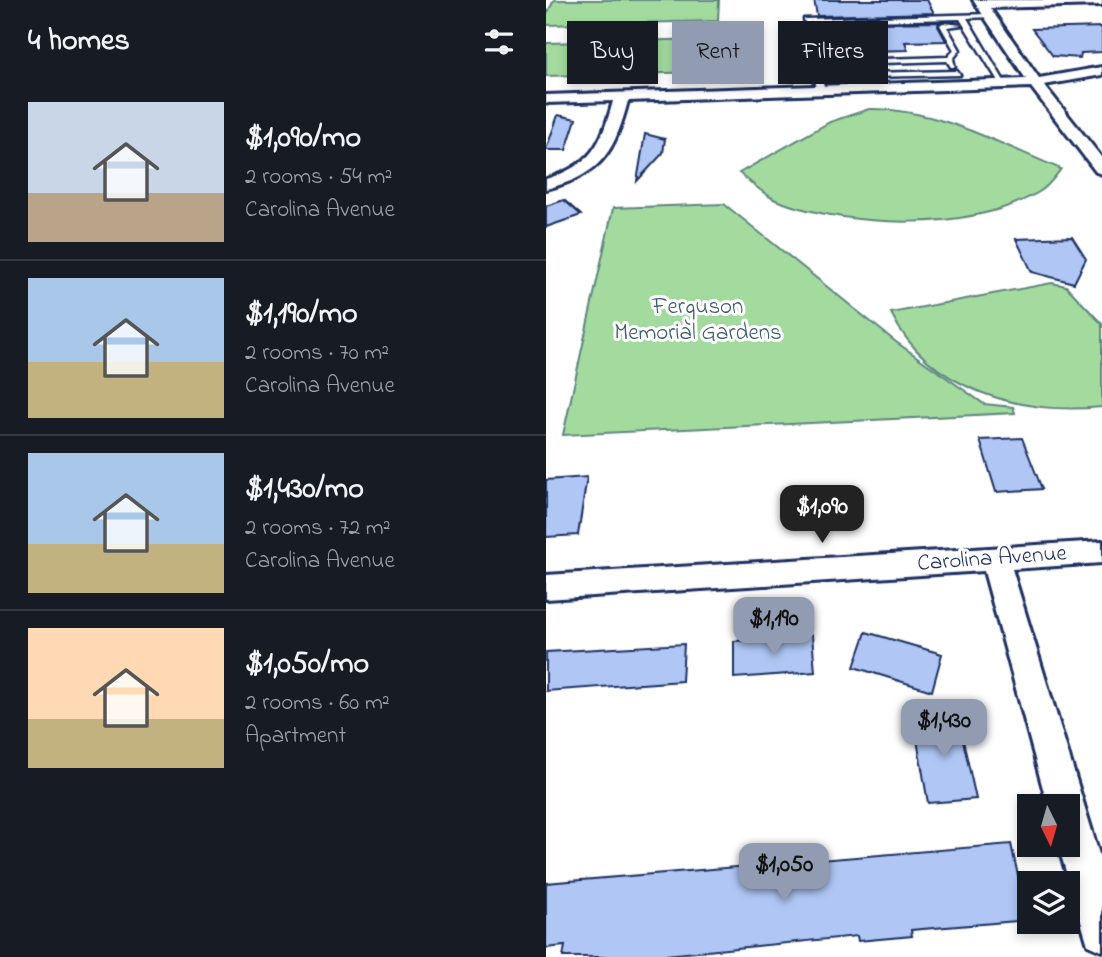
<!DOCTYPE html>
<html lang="en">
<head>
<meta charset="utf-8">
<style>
  :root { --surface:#171b24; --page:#20242c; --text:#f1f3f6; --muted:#9ea1a6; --line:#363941; --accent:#919bb2 }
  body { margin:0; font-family:"Indie Flower",sans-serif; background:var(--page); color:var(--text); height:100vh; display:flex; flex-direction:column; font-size:26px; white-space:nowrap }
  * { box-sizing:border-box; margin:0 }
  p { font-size:23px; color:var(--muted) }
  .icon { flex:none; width:38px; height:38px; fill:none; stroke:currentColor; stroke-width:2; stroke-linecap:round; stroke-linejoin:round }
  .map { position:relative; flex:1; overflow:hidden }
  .details { display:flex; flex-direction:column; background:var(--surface); width:546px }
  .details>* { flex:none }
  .guide { position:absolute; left:21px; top:21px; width:429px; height:63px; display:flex; gap:14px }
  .needle { width:46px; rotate:175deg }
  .fabs { position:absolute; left:471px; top:794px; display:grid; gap:14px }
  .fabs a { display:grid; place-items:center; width:63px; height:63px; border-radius:0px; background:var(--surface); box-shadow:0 4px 10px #0003; font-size:35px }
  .price { position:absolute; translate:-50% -60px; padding:0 16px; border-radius:14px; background:var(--accent); color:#111; font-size:23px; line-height:46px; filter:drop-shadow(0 2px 4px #0008) }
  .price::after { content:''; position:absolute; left:50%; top:42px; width:21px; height:16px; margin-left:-10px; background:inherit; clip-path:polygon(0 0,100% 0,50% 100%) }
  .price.current { background:#222; color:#fff }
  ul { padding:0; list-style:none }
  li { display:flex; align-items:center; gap:21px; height:175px; padding:0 28px }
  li+li { border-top:2px solid var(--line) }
  li span { display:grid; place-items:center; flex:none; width:196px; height:140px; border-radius:0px; color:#555 }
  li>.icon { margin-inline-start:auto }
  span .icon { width:84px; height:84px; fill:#fffc; stroke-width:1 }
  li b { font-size:30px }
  h2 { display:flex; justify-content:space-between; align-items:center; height:84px; padding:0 28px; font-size:30px }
  .chip { padding:0 24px; border-radius:0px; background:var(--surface); box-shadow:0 4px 10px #0003; font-size:24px; line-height:63px }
  .chip.current { background:var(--accent); color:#111 }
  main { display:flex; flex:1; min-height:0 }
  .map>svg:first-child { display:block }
  .green { fill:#a3db9f; stroke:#5f857e; stroke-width:2 }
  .building { fill:#b0c7f5; stroke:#1b2f5e; stroke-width:2 }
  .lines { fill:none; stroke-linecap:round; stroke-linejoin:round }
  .service-casing { stroke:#1b2f5e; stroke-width:5 }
  .minor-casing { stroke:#1b2f5e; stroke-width:6 }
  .service { fill:#fff; fill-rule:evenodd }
  .minor { fill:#fff; fill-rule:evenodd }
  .labels { text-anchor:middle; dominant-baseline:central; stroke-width:6; stroke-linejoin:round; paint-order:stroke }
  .park-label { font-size:23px; fill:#3d5a6e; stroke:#fff }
  .street-label { font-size:23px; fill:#1b2f5e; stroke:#fff }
</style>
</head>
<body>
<main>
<section class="details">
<h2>4 homes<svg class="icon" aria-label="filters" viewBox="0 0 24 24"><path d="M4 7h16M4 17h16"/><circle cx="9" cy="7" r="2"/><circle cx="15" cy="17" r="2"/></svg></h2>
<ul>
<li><span style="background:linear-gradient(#c9d6e8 65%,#b9a48a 0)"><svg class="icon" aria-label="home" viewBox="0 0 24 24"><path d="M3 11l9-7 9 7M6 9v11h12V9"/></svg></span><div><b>$1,090/mo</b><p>2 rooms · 54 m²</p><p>Carolina Avenue</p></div></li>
<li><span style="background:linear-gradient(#a9c7e8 60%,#c2b280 0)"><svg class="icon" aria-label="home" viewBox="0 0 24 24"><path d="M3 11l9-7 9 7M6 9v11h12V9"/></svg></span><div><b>$1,190/mo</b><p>2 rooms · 70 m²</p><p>Carolina Avenue</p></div></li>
<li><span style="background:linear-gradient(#a9c7e8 65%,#c2b280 0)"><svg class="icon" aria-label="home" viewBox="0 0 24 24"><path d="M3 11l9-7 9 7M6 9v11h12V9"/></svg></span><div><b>$1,430/mo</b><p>2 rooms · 72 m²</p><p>Carolina Avenue</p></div></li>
<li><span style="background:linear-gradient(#ffd9b3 65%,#c2b280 0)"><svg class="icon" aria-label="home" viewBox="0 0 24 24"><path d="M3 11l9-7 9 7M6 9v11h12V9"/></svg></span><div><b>$1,050/mo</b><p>2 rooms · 60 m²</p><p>Apartment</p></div></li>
</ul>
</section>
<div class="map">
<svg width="556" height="957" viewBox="0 0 556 957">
  <rect width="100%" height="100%" fill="#fff"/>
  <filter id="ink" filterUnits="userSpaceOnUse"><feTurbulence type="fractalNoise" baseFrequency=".0143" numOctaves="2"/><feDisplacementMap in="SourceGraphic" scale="14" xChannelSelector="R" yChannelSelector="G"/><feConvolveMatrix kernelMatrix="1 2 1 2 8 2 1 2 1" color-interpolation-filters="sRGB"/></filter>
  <g filter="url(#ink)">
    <g class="green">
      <polygon points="8,0 173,0 172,21 0,25 0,16"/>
      <polygon points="161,39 158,72 0,76 0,43"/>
      <path d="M 323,109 C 390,108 454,144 515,169 C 509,177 502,187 493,192 C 424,232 305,228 232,201 C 219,196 205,182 193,173 L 284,122 Z"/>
      <polygon points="178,204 350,342 438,404 467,407 469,413 17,435 67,208"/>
      <path d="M 506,283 L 520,286 L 556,324 L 556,407 C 476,415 383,391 345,313 Z"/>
    </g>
    <g class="building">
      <polygon points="268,0 381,0 388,13 271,16"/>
      <polygon points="393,22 392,26 400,41 359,42 362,50 279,52 273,24"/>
      <polygon points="556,27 556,52 535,53 534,58 507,56 486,29"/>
      <polygon points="12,115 30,119 20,150 0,150"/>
      <polygon points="99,134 119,139 117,153 91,181"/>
      <polygon points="18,200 35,215 0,227 0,206"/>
      <polygon points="526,237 540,259 528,283 486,272 470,239"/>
      <polygon points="476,438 496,489 450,492 434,440"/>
      <polygon points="41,477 32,535 0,537 0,480"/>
      <polygon points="320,632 396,654 386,691 308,667"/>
      <polygon points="266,635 269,672 188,678 188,641"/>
      <polygon points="138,644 136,681 0,691 0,652"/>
      <polygon points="411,713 430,799 382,803 367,717"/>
      <polygon points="465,844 482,920 365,930 366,936 312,941 311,936 100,957 17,957 19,946 0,948 0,883"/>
    </g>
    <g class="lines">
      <g class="service-casing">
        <polygon id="service" points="444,14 446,17 421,18 461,86 454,84 414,19 264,22 272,61 402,57 408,50 394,25 397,23 416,25 401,27 414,50 407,59 409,67 405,67 401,61 273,65 275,74 411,71 414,75 276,78 279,90 275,92 271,90 258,19"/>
      </g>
      <g class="minor-casing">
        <g id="minor">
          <path d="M 427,0 L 556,0 L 556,5 L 444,8 L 493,78 L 556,67 L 556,75 L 498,85 L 556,158 L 556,174 L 550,172 L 485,87 L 82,101 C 68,153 55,175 0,189 L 0,179 C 46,165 55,145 67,101 L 0,103 L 0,95 L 480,79 Z"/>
          <polygon points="556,541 556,563 466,569 556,864 556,951 542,945 512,845 522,845 522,807 502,807 438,571 0,599 0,575"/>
        </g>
      </g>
      <use href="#service" class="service"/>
      <use href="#minor" class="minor"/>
    </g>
  </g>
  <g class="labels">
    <g class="park-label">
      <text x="152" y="307">Ferguson<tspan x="152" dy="26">Memorial Gardens</tspan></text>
    </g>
    <g class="street-label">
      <text transform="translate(446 559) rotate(-4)">Carolina Avenue</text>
    </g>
  </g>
</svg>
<div class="fabs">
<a><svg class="needle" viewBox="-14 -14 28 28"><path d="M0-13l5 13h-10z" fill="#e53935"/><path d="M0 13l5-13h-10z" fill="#9ea1a6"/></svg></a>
<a><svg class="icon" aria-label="layers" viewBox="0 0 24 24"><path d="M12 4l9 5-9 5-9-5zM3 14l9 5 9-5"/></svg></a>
</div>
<b class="price current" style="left:276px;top:545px">$1,090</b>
<b class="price" style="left:228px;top:657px">$1,190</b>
<b class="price" style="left:398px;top:759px">$1,430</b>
<b class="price" style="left:238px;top:903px">$1,050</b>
<div class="guide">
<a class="chip">Buy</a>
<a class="chip current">Rent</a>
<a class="chip">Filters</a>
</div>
</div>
</main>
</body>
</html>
